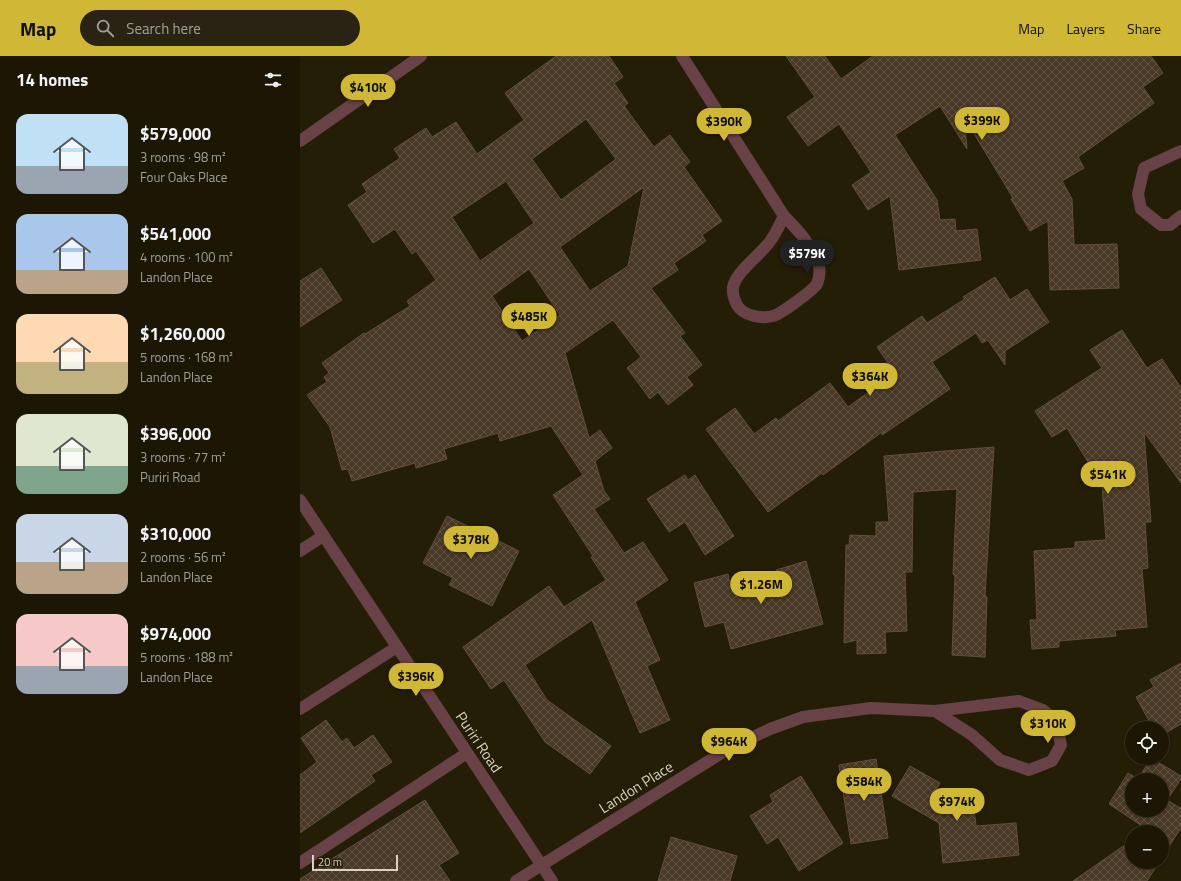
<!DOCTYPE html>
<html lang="en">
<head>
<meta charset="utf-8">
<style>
  :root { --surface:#1c1605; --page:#292313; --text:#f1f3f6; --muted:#a09f9a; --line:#3a3527; --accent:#d1b736 }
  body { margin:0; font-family:"Titillium Web",sans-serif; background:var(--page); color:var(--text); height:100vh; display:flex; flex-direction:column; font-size:15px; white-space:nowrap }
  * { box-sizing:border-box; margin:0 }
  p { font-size:13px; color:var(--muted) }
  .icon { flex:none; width:22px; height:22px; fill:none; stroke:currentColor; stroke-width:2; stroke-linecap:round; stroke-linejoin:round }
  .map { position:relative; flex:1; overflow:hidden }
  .drawer { display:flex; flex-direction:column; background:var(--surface); width:300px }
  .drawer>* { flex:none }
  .controls { position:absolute; left:825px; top:665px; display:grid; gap:8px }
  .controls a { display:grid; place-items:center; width:44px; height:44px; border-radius:50%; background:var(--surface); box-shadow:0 1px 3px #0004,0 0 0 1px var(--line); font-size:20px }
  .scale { position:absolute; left:12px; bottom:10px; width:86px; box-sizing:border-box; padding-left:4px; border:2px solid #d7d2c5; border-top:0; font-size:11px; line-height:14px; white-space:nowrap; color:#d7d2c5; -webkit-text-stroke:3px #251e07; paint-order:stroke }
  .price { position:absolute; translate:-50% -34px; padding:0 9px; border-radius:14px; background:var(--accent); color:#111; font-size:13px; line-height:26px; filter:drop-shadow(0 1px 2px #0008) }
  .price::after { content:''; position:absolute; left:50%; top:24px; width:12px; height:9px; margin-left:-6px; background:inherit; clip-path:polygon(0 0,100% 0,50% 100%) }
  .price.selected { background:#222; color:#fff }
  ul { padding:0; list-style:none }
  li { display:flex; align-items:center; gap:12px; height:100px; padding:0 16px }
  li span { display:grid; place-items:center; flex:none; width:112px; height:80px; border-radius:12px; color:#555 }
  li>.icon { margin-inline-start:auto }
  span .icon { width:48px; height:48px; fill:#fffc; stroke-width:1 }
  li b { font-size:17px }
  h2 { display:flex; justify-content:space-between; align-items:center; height:48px; padding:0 16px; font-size:17px }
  header { display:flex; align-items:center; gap:24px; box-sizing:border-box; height:56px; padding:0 20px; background:var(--accent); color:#111 }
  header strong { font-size:19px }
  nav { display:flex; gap:22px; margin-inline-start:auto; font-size:14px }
  .search { width:280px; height:36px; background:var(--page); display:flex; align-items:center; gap:10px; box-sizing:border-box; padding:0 14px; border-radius:22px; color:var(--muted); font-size:15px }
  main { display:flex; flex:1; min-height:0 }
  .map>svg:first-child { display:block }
  .building { fill:url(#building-cross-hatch); stroke:#614f3c; fill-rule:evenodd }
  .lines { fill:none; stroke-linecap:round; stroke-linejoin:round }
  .service { stroke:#684246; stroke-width:12 }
  .minor { stroke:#684246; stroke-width:12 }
  .labels { text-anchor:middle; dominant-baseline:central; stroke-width:3; stroke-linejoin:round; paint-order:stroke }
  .street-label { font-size:15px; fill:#d7d2c5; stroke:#251e07 }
</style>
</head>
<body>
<header>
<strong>Map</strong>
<div class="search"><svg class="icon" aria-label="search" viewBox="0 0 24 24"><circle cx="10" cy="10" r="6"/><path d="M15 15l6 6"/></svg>Search here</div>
<nav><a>Map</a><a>Layers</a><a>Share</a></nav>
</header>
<main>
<section class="drawer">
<h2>14 homes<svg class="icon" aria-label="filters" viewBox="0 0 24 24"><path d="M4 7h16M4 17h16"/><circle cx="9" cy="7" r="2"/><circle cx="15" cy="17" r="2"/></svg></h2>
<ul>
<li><span style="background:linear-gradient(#bfe0f5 65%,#9aa5b1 0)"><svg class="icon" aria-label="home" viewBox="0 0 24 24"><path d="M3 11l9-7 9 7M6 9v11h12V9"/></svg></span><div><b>$579,000</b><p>3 rooms · 98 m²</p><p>Four Oaks Place</p></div></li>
<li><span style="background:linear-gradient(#a9c7e8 70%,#b9a48a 0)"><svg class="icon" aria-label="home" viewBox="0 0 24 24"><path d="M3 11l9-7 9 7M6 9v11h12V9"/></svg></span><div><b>$541,000</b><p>4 rooms · 100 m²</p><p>Landon Place</p></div></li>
<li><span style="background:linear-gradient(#ffd9b3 60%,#c2b280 0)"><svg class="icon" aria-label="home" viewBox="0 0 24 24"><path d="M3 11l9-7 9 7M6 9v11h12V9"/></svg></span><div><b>$1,260,000</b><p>5 rooms · 168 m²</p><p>Landon Place</p></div></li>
<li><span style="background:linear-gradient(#dfe7d0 65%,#7fa58c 0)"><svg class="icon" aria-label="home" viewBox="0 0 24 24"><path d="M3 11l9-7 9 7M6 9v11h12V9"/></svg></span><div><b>$396,000</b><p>3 rooms · 77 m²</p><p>Puriri Road</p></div></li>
<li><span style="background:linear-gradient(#c9d6e8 60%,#b9a48a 0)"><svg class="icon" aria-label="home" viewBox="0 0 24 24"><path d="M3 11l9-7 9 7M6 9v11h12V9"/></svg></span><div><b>$310,000</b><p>2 rooms · 56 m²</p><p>Landon Place</p></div></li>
<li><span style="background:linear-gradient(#f6c9c9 65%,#9aa5b1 0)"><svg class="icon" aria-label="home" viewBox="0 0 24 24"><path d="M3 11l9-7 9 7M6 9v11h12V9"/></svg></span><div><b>$974,000</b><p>5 rooms · 188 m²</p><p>Landon Place</p></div></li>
</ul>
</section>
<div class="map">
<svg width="881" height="825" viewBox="0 0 881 825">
  <defs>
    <pattern id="building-cross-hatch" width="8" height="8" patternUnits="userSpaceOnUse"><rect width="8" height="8" fill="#493825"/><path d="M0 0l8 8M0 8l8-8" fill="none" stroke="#625443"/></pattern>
  </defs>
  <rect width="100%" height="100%" fill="#251e07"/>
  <g class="building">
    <path d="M 256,0 L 309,0 L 323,21 L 314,27 L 328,47 L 324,50 L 354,91 L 370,79 L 390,106 L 384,111 L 422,165 L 402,179 L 406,185 L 374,207 L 378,214 L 351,232 L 385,277 L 380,280 L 402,309 L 387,321 L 393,329 L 368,349 L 358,336 L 350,343 L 327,312 L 341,301 L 313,264 L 265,297 L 289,382 L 300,374 L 312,392 L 295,405 L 304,435 L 310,443 L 294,453 L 324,497 L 343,486 L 368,524 L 335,546 L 360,604 L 347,610 L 370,664 L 340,677 L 292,564 L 225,609 L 247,644 L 311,690 L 290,718 L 245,686 L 204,624 L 191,633 L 163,591 L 249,530 L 264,551 L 306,524 L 291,501 L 293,500 L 253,439 L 283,419 L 251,370 L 200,385 L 198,377 L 144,393 L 147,403 L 116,412 L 115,407 L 52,425 L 48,413 L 42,414 L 30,371 L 7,339 L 27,326 L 24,321 L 29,317 L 22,307 L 64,277 L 65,278 L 110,250 L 107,245 L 136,224 L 116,195 L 112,198 L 95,173 L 73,187 L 48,149 L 67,136 L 62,128 L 100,102 L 94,93 L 126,72 L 132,81 L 156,66 L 177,98 L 224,64 L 205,37 ZM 286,63 L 316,103 L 261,144 L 232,103 ZM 206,125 L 234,167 L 180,205 L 152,161 ZM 344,131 L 328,210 L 290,235 L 260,191 ZM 229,213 L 260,259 L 222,285 L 192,240 Z"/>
    <polygon points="486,0 525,0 541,23 573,0 851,0 863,17 843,31 854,47 778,101 784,112 762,125 772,143 774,189 817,188 819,232 750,234 748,165 730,175 711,143 713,142 664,61 667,93 640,50 595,79 637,144 640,164 655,163 656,175 677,173 681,204 599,214 590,140 568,154 552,129 571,116 539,68 508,90 487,61 515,41"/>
    <polygon points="21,212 42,244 0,271 0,225"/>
    <polygon points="695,221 710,244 727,233 749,266 705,295 705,309 688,284 682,287 676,277 632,306 650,333 582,379 582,376 523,419 522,417 468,456 406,373 435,352 454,378 476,362 478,365 530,327 548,351 595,317 577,291 622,260 627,267 665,243 663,241"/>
    <polygon points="822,274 847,312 862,303 881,332 881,427 844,376 851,466 845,466 848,512 842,513 847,571 815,574 816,580 759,585 759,591 732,593 730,564 737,564 734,495 775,492 775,486 806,484 802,430 790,431 788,406 767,372 752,381 735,355 802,312 790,294"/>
    <polygon points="694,391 685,540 687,541 685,601 652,599 655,520 653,518 657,433 613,436 612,516 605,516 607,575 585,576 586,597 557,598 557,584 544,587 546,489 549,489 550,479 576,480 576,466 589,466 584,400"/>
    <polygon points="385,419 388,424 395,419 434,480 405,499 385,466 369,476 347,443"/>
    <polygon points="147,460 219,495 192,550 149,529 153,522 123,507"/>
    <polygon points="506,505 523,568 431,593 424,566 405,571 394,527 428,518 431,532 477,519 476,514"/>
    <polygon points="881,607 881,668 862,679 862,672 853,672 836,641 854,631 850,624"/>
    <polygon points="26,664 42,686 47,682 54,692 73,679 92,706 71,719 75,725 0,777 0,719 17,706 1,682"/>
    <path d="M 851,702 L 881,720 L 881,723 L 867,744 L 880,752 L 881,751 L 881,772 L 862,801 L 862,776 L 844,776 L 848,774 L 809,748 L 828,717 L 838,723 ZM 832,724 L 862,724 L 862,754 L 832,754 Z"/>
    <polygon points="576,703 588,782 551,788 539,709"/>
    <polygon points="610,710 640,727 629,746 673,742 676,770 716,767 719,799 643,807 639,767 592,740"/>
    <polygon points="501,720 543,787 499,815 478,781 467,788 450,760 473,746 470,739"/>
    <polygon points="125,744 159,797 139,809 150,825 0,825 0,823"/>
    <polygon points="371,781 437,800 430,825 358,825"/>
    <polygon points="832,784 832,806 859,806 847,825 773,825"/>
  </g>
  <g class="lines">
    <g class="service">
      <polyline points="0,495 23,480"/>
      <polyline points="0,653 97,591"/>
      <polyline points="0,807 167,697"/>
    </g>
    <g class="minor">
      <path d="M 382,0 L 484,160 C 498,174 513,190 519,210 C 520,215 519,223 517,228 C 512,235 481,258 473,260 C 462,263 443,260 437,249 C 434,243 432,238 433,231 C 437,214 461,199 471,184 C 476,177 480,168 484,160"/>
      <polyline points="0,85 121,0"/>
      <polyline points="881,95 844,112 838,138 841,153 861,169 870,169 881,160"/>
      <polyline points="0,444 252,825"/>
      <polyline points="216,825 428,693 470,673 503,661 571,652 635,655 719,645 743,654 756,665 761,689 752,705 729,714 700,704 672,679 635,655"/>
    </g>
  </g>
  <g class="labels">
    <g class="street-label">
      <text transform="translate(179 686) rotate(56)">Puriri Road</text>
      <text transform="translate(336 731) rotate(-32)">Landon Place</text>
    </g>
  </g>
</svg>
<div class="controls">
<a><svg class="icon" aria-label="locate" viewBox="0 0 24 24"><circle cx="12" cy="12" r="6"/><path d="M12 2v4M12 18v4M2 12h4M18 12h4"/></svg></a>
<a>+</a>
<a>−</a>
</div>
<div class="scale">20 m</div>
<b class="price" style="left:68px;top:52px">$410K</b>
<b class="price" style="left:682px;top:85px">$399K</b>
<b class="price" style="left:424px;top:86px">$390K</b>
<b class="price selected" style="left:507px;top:218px">$579K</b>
<b class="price" style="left:229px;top:281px">$485K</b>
<b class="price" style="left:570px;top:341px">$364K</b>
<b class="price" style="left:808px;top:439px">$541K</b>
<b class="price" style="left:171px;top:504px">$378K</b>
<b class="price" style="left:461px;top:549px">$1.26M</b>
<b class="price" style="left:116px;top:641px">$396K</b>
<b class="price" style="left:748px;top:688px">$310K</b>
<b class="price" style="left:429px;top:706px">$964K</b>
<b class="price" style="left:564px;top:746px">$584K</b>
<b class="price" style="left:657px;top:766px">$974K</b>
</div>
</main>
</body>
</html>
